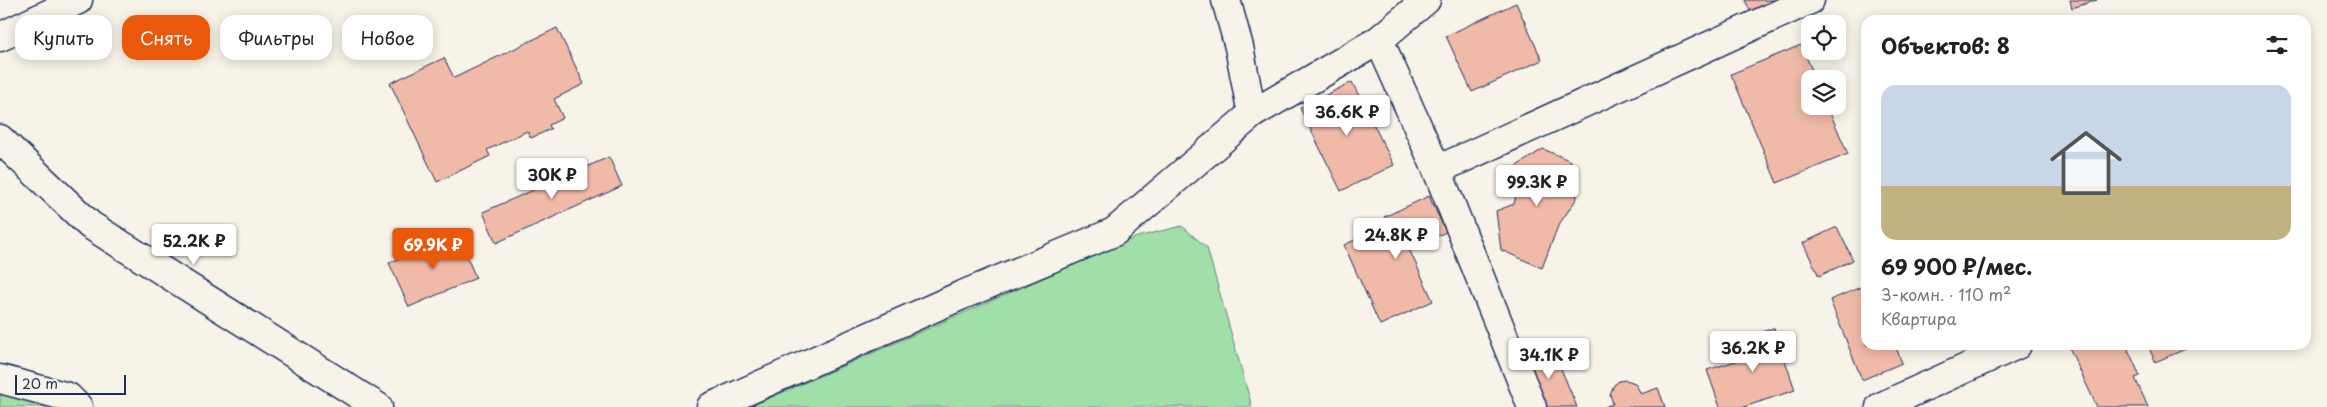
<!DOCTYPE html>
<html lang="ru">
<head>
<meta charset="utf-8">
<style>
  :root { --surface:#fff; --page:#f2f2f2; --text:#222; --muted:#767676; --accent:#ea580c }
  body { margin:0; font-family:"Playpen Sans",sans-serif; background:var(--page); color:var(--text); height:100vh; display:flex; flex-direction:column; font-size:19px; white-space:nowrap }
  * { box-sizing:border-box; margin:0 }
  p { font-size:16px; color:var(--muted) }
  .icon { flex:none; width:28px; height:28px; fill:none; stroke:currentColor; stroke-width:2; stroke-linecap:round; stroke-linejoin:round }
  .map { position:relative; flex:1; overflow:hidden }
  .drawer { position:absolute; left:1861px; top:15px; width:450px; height:335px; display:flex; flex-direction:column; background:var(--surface); border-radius:15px; box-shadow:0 2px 12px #0003 }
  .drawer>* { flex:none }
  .top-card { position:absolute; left:15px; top:15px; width:475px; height:45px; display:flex; gap:10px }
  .controls { position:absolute; left:1801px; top:15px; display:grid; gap:10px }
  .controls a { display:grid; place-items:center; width:45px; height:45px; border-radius:10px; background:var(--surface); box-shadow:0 2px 12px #0003; font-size:25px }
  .scale { position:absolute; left:15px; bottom:12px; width:111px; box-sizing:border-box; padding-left:5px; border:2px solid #1b2f5e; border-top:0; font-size:14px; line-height:18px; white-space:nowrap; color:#1b2f5e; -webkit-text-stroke:4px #f7f3e8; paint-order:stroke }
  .price { position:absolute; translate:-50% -42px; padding:0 11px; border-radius:5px; background:#fff; color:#222; font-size:16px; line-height:32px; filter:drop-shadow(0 1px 2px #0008) }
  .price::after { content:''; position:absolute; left:50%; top:30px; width:15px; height:11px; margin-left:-8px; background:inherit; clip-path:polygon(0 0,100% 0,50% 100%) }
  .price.selected { background:var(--accent); color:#fff }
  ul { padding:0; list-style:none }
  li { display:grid; align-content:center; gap:10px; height:265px; padding:0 20px }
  li span { display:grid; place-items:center; height:155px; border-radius:15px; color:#555 }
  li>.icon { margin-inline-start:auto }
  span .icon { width:90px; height:90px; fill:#fffc; stroke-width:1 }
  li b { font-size:21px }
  h2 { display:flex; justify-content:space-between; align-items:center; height:60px; padding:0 20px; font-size:21px }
  .pill { padding:0 18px; border-radius:15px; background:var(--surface); box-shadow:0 2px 12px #0003; font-size:18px; line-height:45px }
  .pill.selected { background:var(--accent); color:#fff }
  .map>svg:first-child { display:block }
  .green { fill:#a0dfa8; stroke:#5e8783 }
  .building { fill:#f1b9a8; stroke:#1b2f5e }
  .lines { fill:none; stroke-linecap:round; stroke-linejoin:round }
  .minor-casing { stroke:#1b2f5e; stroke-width:31 }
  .minor { stroke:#f7f3e8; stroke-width:28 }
</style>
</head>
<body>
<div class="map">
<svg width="2327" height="407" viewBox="0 0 2327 407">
  <rect width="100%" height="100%" fill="#f7f3e8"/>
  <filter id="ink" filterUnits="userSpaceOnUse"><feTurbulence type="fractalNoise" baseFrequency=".02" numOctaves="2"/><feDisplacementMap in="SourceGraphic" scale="10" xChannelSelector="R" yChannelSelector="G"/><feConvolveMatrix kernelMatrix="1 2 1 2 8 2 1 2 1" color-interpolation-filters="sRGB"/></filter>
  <g filter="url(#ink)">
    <g class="green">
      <polygon points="1182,226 1207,248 1252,407 749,407 1137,237"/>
      <polygon points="0,383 54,407 0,407"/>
    </g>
    <g class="building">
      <polygon points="1745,0 1774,0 1750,11"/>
      <polygon points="2070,0 2097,0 2072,8"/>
      <polygon points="1516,3 1542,60 1472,92 1446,36"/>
      <polygon points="557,28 584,84 554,99 563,118 549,125 551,129 531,138 527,131 487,150 490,156 437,182 390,83 444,58 454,78"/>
      <polygon points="1801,45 1816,79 1810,79 1810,106 1827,106 1848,154 1777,183 1731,74"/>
      <polygon points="1352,82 1394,165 1341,191 1300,108"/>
      <polygon points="1543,149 1571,161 1577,198 1558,226 1542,268 1501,250 1496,211 1514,204 1519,183 1512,169"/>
      <polygon points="609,157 622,186 496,243 483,212"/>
      <polygon points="1429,196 1446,232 1409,249 1433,301 1380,325 1344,245 1388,225 1384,217"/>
      <polygon points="1837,227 1853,260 1819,276 1803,243"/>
      <polygon points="457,234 476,278 409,307 389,263"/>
      <polygon points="1866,285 1866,345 1895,345 1902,363 1862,380 1830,300"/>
      <polygon points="1774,328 1795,390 1744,407 1720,407 1707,370 1742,359 1736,341"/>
      <polygon points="2068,345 2126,345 2140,376 2135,378 2148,407 2097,407"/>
      <polygon points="2148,345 2195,345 2155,362"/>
      <polygon points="1552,347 1577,407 1543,407 1522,359"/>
      <polygon points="1626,380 1635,383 1641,394 1658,388 1665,407 1604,407 1613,404 1610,394 1614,385 1619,381"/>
    </g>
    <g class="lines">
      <g class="minor-casing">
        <g id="minor">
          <polyline points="1226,0 1239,47 1252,114"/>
          <polyline points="0,37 78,0"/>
          <polyline points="1379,40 1437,170 1532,407"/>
          <polyline points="0,139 90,225 378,407"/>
          <polyline points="1437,170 1810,0"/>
          <polyline points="0,379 68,397 78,407"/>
          <polyline points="711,407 960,296 1114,232 1252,114 1379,40 1426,0"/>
          <polyline points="1880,407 2017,345"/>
        </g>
      </g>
      <use href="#minor" class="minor"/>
    </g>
  </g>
</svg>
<div class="controls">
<a><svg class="icon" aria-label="locate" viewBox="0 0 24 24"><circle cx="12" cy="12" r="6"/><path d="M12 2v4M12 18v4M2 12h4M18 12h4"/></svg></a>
<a><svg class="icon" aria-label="layers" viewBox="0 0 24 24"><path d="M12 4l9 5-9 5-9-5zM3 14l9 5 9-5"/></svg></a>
</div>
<div class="scale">20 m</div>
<b class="price" style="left:1347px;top:137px">36.6K ₽</b>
<b class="price" style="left:552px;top:200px">30K ₽</b>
<b class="price" style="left:1537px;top:207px">99.3K ₽</b>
<b class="price" style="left:1396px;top:260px">24.8K ₽</b>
<b class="price" style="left:194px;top:266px">52.2K ₽</b>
<b class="price selected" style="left:433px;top:270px">69.9K ₽</b>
<b class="price" style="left:1753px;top:373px">36.2K ₽</b>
<b class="price" style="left:1549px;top:380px">34.1K ₽</b>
<div class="top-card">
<a class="pill">Купить</a>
<a class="pill selected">Снять</a>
<a class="pill">Фильтры</a>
<a class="pill">Новое</a>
</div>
<section class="drawer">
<h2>Объектов: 8<svg class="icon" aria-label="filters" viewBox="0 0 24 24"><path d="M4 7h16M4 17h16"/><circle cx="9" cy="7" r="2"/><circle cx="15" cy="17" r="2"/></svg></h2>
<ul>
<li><span style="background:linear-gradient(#c9d6e8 65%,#c2b280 0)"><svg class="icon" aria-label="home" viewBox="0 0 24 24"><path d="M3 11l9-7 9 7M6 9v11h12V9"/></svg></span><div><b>69 900 ₽/мес.</b><p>3-комн. · 110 m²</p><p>Квартира</p></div></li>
</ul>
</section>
</div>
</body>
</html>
